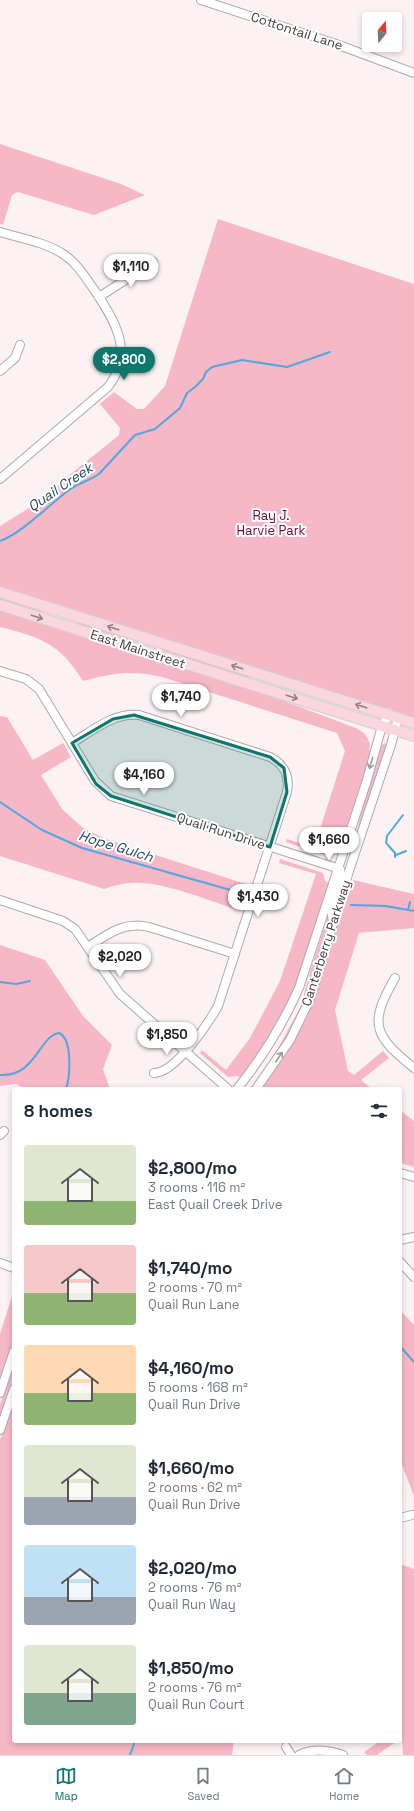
<!DOCTYPE html>
<html lang="en">
<head>
<meta charset="utf-8">
<style>
  :root { --surface:#fff; --page:#f6f6f7; --text:#1f2937; --muted:#747a83; --line:#e0e1e3; --accent:#0f766e }
  body { margin:0; font-family:"Space Grotesk",sans-serif; background:var(--page); color:var(--text); height:100vh; display:flex; flex-direction:column; font-size:15px; white-space:nowrap }
  * { box-sizing:border-box; margin:0 }
  p { font-size:13px; color:var(--muted) }
  .icon { flex:none; width:22px; height:22px; fill:none; stroke:currentColor; stroke-width:2; stroke-linecap:round; stroke-linejoin:round }
  .map { position:relative; flex:1; overflow:hidden }
  .details { position:absolute; left:12px; top:1087px; width:390px; height:656px; display:flex; flex-direction:column; background:var(--surface); border-radius:4px; box-shadow:0 2px 6px #0003 }
  .details>* { flex:none }
  .needle { width:26px; rotate:18deg }
  .tools { position:absolute; left:362px; top:12px; display:grid; gap:8px }
  .tools a { display:grid; place-items:center; width:40px; height:40px; border-radius:4px; background:var(--surface); box-shadow:0 2px 6px #0003; font-size:20px }
  .price { position:absolute; translate:-50% -34px; padding:0 9px; border-radius:14px; background:#fff; color:#222; font-size:13px; line-height:26px; filter:drop-shadow(0 1px 2px #0008) }
  .price::after { content:''; position:absolute; left:50%; top:24px; width:12px; height:9px; margin-left:-6px; background:inherit; clip-path:polygon(0 0,100% 0,50% 100%) }
  .price.current { background:var(--accent); color:#fff }
  ul { padding:0; list-style:none }
  li { display:flex; align-items:center; gap:12px; height:100px; padding:0 12px }
  li span { display:grid; place-items:center; flex:none; width:112px; height:80px; border-radius:4px; color:#555 }
  li>.icon { margin-inline-start:auto }
  span .icon { width:48px; height:48px; fill:#fffc; stroke-width:1 }
  li b { font-size:17px }
  h2 { display:flex; justify-content:space-between; align-items:center; height:48px; padding:0 12px; font-size:17px }
  .tabs { display:flex; justify-content:space-around; align-items:center; height:56px; border-top:1px solid var(--line); background:var(--surface); font-size:11px; color:var(--muted) }
  .tabs a { display:grid; justify-items:center; gap:2px }
  .tabs .current { color:var(--accent) }
  .map>svg:first-child { display:block }
  .green { fill:#f6b7c6 }
  .lines { fill:none; stroke-linecap:round; stroke-linejoin:round }
  .stream { stroke:#4fa8e0; stroke-width:2 }
  .minor-casing { stroke:#b1a7a9; stroke-width:10 }
  .major-casing { stroke:#d1d0d0; stroke-width:12 }
  .minor { stroke:#fff; stroke-width:8 }
  .major { stroke:#fbd6df; stroke-width:10 }
  .oneway { stroke:#938085 }
  .oneway2 { stroke:#9e9c9d }
  .marked { fill:#0f766e; fill-opacity:0.2; stroke:#0f766e; stroke-width:3; stroke-linejoin:round }
  .labels { text-anchor:middle; dominant-baseline:central; stroke-width:4; stroke-linejoin:round; paint-order:stroke }
  .street-label { font-size:13px; fill:#3e3a3b; stroke:#fff }
  .park-label { font-size:13px; fill:#7b073b; stroke:#fff }
  .water-label { font-size:14px; font-style:italic; fill:#1f455d; stroke:#fff }
</style>
</head>
<body>
<div class="map">
<svg width="414" height="1755" viewBox="0 0 414 1755">
  <rect width="100%" height="100%" fill="#fcf2f4"/>
  <g class="green">
    <polygon points="0,144 121,184 145,195 94,215 18,192 12,195 3,225 0,224"/>
    <polygon points="218,219 414,284 414,719 388,708 385,709 0,588 0,526 29,508 119,435 120,428 100,404 114,392 137,409 144,409 165,386"/>
    <polygon points="0,597 41,610 40,613 0,601"/>
    <path d="M 0,609 L 255,690 L 356,728 L 364,733 L 368,739 L 370,745 L 369,758 L 339,851 L 336,850 L 328,856 L 286,842 L 287,839 L 314,848 L 345,751 L 337,733 L 162,677 C 129,670 116,673 83,681 C 60,644 41,637 0,627 Z"/>
    <polygon points="77,621 134,639 133,643 76,625"/>
    <polygon points="163,648 250,676 249,680 162,652"/>
    <path d="M 0,716 L 7,717 L 33,760 L 63,743 L 71,757 L 41,775 L 62,809 L 83,828 L 106,839 L 249,885 L 240,911 C 214,902 166,883 140,883 C 128,882 116,885 104,889 L 0,856 Z"/>
    <polygon points="385,743 387,745 351,857 364,800 382,745"/>
    <polygon points="280,859 323,873 325,881 329,883 307,955 292,994 270,1035 241,1077 237,1076 228,1077 200,1053 202,1050 226,1070 250,1038 280,981 316,874 279,863"/>
    <polygon points="353,880 414,894 414,928 359,933 335,1010 348,1071 354,1075 383,1051 389,1058 361,1080 372,1089 261,1089 284,1056 307,1017"/>
    <path d="M 338,883 C 319,949 311,1007 269,1065 C 263,1072 258,1082 251,1089 L 277,1050 L 300,1008 L 311,969 Z"/>
    <polygon points="0,945 45,960 83,1016 112,1045 103,1069 110,1089 26,1089 16,1084 0,1086"/>
    <polygon points="400,1110 414,1121 414,1167 400,1163"/>
    <polygon points="14,1290 14,1339 0,1379 0,1334"/>
    <polygon points="400,1310 414,1325 414,1496 400,1460"/>
    <polygon points="14,1361 14,1376 0,1417 0,1405"/>
    <polygon points="14,1402 14,1741 234,1741 232,1755 0,1755 0,1440"/>
    <polygon points="400,1564 414,1569 414,1755 403,1755 402,1738 400,1739"/>
    <polygon points="380,1741 397,1741 377,1755 367,1755 364,1752"/>
  </g>
  <g class="lines">
    <g class="stream">
      <path d="M 0,541 C 22,533 50,504 69,490 C 78,483 89,481 99,474 L 135,435 L 155,429 L 180,408 L 187,393 L 195,387 L 203,379 L 206,372 L 212,367 L 242,360 L 287,367 L 330,352"/>
      <polyline points="0,802 42,830 82,848 234,891"/>
      <polyline points="386,843 387,836 403,815"/>
      <polyline points="387,844 395,853 395,857"/>
      <polyline points="396,855 406,851"/>
      <polyline points="351,905 386,906 414,911"/>
      <polyline points="408,910 410,902"/>
      <polyline points="0,982 16,984 30,981"/>
      <path d="M 0,1075 C 36,1077 39,1036 59,1033 C 73,1039 70,1077 66,1089"/>
      <polyline points="400,1346 414,1362"/>
      <polyline points="130,1755 135,1741"/>
    </g>
    <g class="minor-casing">
      <g id="minor">
        <polyline points="201,0 336,44 414,73"/>
        <path d="M 0,232 C 20,238 45,242 63,254 C 77,263 85,277 95,291 C 115,321 135,353 108,387 L 0,479"/>
        <polyline points="99,297 153,262"/>
        <polyline points="0,371 15,358 20,345"/>
        <polyline points="0,671 26,679 39,689 95,781 111,796 340,869 341,875 331,910 333,921"/>
        <path d="M 72,743 C 92,731 114,712 139,715 L 270,757 C 285,765 290,776 287,792 L 218,1006 C 208,1024 175,1073 154,1073"/>
        <polyline points="0,900 63,921 75,929 120,994 228,1089"/>
        <path d="M 88,947 C 108,934 124,921 149,927 L 235,954"/>
        <path d="M 395,978 C 368,1024 374,1036 414,1068"/>
        <path d="M 237,1089 C 262,1058 283,1024 299,988 L 367,780 L 382,726 L 389,715"/>
        <polyline points="256,1089 290,1040 310,999 349,871 391,745 398,718"/>
        <polyline points="0,1135 4,1131"/>
        <polyline points="400,1173 414,1177"/>
        <polyline points="400,1240 414,1237"/>
        <polyline points="400,1262 414,1277"/>
        <polyline points="0,1263 14,1268"/>
        <polyline points="0,1393 14,1351"/>
        <polyline points="0,1430 14,1389"/>
        <polyline points="400,1518 412,1515"/>
        <polyline points="286,1747 291,1755"/>
        <path d="M 299,1755 C 313,1748 328,1750 343,1755"/>
      </g>
    </g>
    <g class="major-casing">
      <g id="major">
        <polyline points="0,592 414,723"/>
        <polyline points="0,605 414,736"/>
      </g>
    </g>
    <use href="#minor" class="minor"/>
    <use href="#major" class="major"/>
  </g>
  <defs><path id="oneway-shaft" d="M-6 0H5M1.5-3L5.5 0L1.5 3" fill="none" stroke-width="1.6" stroke-linecap="round" stroke-linejoin="round"/></defs>
  <g class="oneway">
    <use href="#oneway-shaft" transform="translate(37 617) rotate(18)"/>
    <use href="#oneway-shaft" transform="translate(113 628) rotate(-162)"/>
    <use href="#oneway-shaft" transform="translate(237 667) rotate(-162)"/>
    <use href="#oneway-shaft" transform="translate(292 697) rotate(17)"/>
    <use href="#oneway-shaft" transform="translate(361 706) rotate(-162)"/>
  </g>
  <g class="oneway2">
    <use href="#oneway-shaft" transform="translate(371 763) rotate(106)"/>
    <use href="#oneway-shaft" transform="translate(279 1057) rotate(-57)"/>
  </g>
  <path class="marked" d="M 134,715 L 270,757 L 284,768 L 287,792 L 270,847 L 111,796 L 96,784 L 72,743 L 113,719 Z"/>
  <g class="labels">
    <g class="street-label">
      <text transform="translate(297 31) rotate(18)">Cottontail Lane</text>
      <text transform="translate(138 649) rotate(18)">East Mainstreet</text>
      <text transform="translate(221 831) rotate(18)">Quail Run Drive</text>
      <text transform="translate(326 943) rotate(-72)">Canterberry Parkway</text>
    </g>
    <g class="park-label">
      <text x="271" y="515">Ray J.<tspan x="271" dy="15">Harvie Park</tspan></text>
    </g>
    <g class="water-label">
      <text transform="translate(60 487) rotate(-34)">Quail Creek</text>
      <text transform="translate(116 846) rotate(17)">Hope Gulch</text>
    </g>
  </g>
</svg>
<div class="tools">
<a><svg class="needle" viewBox="-14 -14 28 28"><path d="M0-13l5 13h-10z" fill="#e53935"/><path d="M0 13l5-13h-10z" fill="#747a83"/></svg></a>
</div>
<b class="price" style="left:131px;top:288px">$1,110</b>
<b class="price current" style="left:124px;top:381px">$2,800</b>
<b class="price" style="left:181px;top:718px">$1,740</b>
<b class="price" style="left:144px;top:796px">$4,160</b>
<b class="price" style="left:329px;top:861px">$1,660</b>
<b class="price" style="left:258px;top:918px">$1,430</b>
<b class="price" style="left:120px;top:978px">$2,020</b>
<b class="price" style="left:167px;top:1056px">$1,850</b>
<section class="details">
<h2>8 homes<svg class="icon" aria-label="filters" viewBox="0 0 24 24"><path d="M4 7h16M4 17h16"/><circle cx="9" cy="7" r="2"/><circle cx="15" cy="17" r="2"/></svg></h2>
<ul>
<li><span style="background:linear-gradient(#dfe7d0 70%,#8fb573 0)"><svg class="icon" aria-label="home" viewBox="0 0 24 24"><path d="M3 11l9-7 9 7M6 9v11h12V9"/></svg></span><div><b>$2,800/mo</b><p>3 rooms · 116 m²</p><p>East Quail Creek Drive</p></div></li>
<li><span style="background:linear-gradient(#f6c9c9 60%,#8fb573 0)"><svg class="icon" aria-label="home" viewBox="0 0 24 24"><path d="M3 11l9-7 9 7M6 9v11h12V9"/></svg></span><div><b>$1,740/mo</b><p>2 rooms · 70 m²</p><p>Quail Run Lane</p></div></li>
<li><span style="background:linear-gradient(#ffd9b3 60%,#8fb573 0)"><svg class="icon" aria-label="home" viewBox="0 0 24 24"><path d="M3 11l9-7 9 7M6 9v11h12V9"/></svg></span><div><b>$4,160/mo</b><p>5 rooms · 168 m²</p><p>Quail Run Drive</p></div></li>
<li><span style="background:linear-gradient(#dfe7d0 65%,#9aa5b1 0)"><svg class="icon" aria-label="home" viewBox="0 0 24 24"><path d="M3 11l9-7 9 7M6 9v11h12V9"/></svg></span><div><b>$1,660/mo</b><p>2 rooms · 62 m²</p><p>Quail Run Drive</p></div></li>
<li><span style="background:linear-gradient(#bfe0f5 65%,#9aa5b1 0)"><svg class="icon" aria-label="home" viewBox="0 0 24 24"><path d="M3 11l9-7 9 7M6 9v11h12V9"/></svg></span><div><b>$2,020/mo</b><p>2 rooms · 76 m²</p><p>Quail Run Way</p></div></li>
<li><span style="background:linear-gradient(#dfe7d0 60%,#7fa58c 0)"><svg class="icon" aria-label="home" viewBox="0 0 24 24"><path d="M3 11l9-7 9 7M6 9v11h12V9"/></svg></span><div><b>$1,850/mo</b><p>2 rooms · 76 m²</p><p>Quail Run Court</p></div></li>
</ul>
</section>
</div>
<nav class="tabs">
<a class="current"><svg class="icon" aria-label="map" viewBox="0 0 24 24"><path d="M3 6l6-2 6 2 6-2v14l-6 2-6-2-6 2zM9 4v14M15 6v14"/></svg>Map</a>
<a><svg class="icon" aria-label="saved" viewBox="0 0 24 24"><path d="M7 4h10v16l-5-4-5 4z"/></svg>Saved</a>
<a><svg class="icon" aria-label="home" viewBox="0 0 24 24"><path d="M3 11l9-7 9 7M6 9v11h12V9"/></svg>Home</a>
</nav>
</body>
</html>
